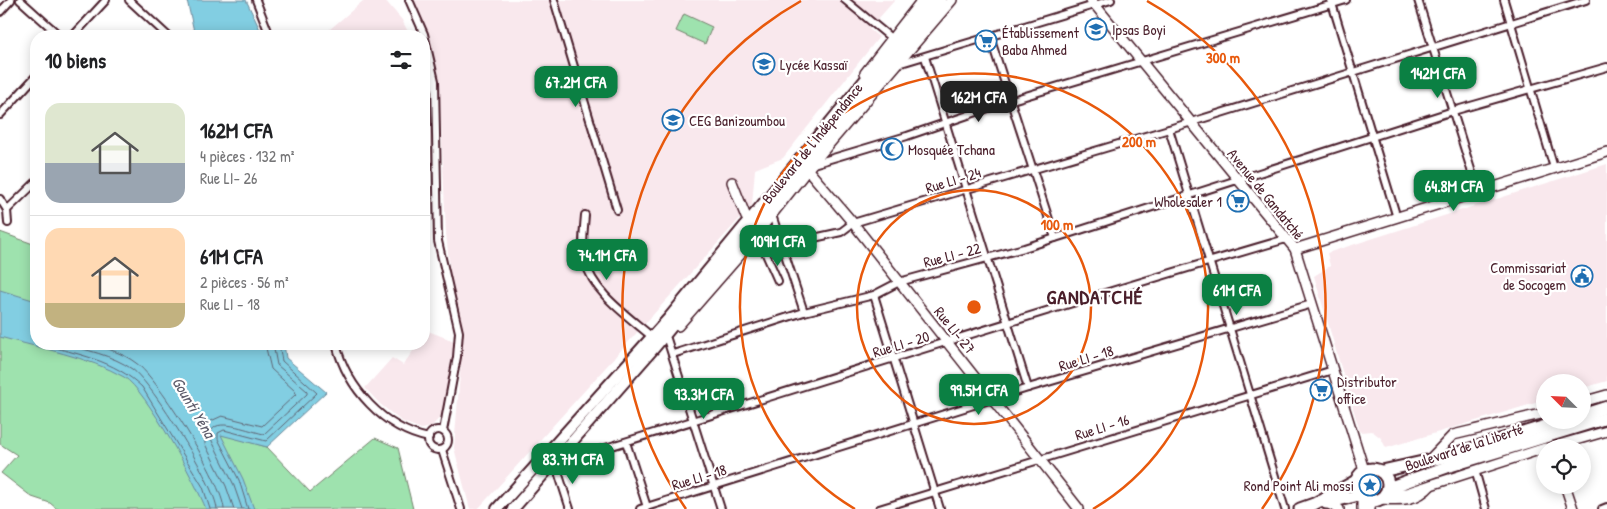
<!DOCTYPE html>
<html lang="fr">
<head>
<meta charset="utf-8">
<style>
  :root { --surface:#fff; --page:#f6f6f6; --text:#202124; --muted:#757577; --line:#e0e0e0; --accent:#0b8043 }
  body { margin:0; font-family:"Patrick Hand",sans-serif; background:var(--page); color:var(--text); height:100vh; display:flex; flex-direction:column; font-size:19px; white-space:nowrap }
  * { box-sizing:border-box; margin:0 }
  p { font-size:16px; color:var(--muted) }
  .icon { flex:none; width:28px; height:28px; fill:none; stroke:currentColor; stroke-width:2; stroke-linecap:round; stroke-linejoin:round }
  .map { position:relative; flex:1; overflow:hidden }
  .drawer { position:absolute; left:30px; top:30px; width:400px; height:320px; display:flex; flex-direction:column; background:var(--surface); border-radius:20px; box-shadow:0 2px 12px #0003 }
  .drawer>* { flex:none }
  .needle { width:32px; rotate:294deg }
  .controls { position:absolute; left:1536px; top:374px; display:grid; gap:10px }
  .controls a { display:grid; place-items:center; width:55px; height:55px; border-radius:50%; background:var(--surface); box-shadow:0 2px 12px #0003; font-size:25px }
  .price { position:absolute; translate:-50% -42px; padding:0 11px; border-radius:10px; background:var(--accent); color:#fff; font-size:16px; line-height:32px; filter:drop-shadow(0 1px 2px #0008) }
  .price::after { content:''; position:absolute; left:50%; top:30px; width:15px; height:11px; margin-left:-8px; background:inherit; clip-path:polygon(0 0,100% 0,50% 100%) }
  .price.active { background:#222; color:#fff }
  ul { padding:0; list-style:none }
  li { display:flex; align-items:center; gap:15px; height:125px; padding:0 15px }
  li+li { border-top:1px solid var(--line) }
  li span { display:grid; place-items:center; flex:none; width:140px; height:100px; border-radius:15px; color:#555 }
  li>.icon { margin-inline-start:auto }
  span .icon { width:60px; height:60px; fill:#fffc; stroke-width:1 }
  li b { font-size:21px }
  h2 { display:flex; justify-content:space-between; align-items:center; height:60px; padding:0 15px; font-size:21px }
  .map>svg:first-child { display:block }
  .built { fill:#f9e8ed }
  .green { fill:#9ee2ae; stroke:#74806c }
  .water { fill:#82cee2; stroke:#6c8899 }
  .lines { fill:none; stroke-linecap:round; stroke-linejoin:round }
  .shore { stroke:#606574; stroke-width:1 }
  .minor-casing { stroke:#4a1f2b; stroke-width:10 }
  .tertiary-casing { stroke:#4a1f2b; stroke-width:12 }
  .secondary-casing { stroke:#4a1f2b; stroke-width:12 }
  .primary-casing { stroke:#4a1f2b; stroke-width:14 }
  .trunk-casing { stroke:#4a1f2b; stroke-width:15 }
  .minor { stroke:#fff; stroke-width:6 }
  .tertiary { stroke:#fff; stroke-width:9 }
  .secondary { stroke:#fff; stroke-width:9 }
  .primary { stroke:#fff; stroke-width:10 }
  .trunk { stroke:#fff; stroke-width:11 }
  .ring { fill:none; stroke:#e8590c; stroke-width:2.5 }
  .labels { text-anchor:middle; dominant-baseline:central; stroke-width:4.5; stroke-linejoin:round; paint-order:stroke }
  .poi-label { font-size:15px; fill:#4a1f2b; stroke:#fff; text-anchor:start }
  .street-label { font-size:15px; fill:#4a1f2b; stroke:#fff }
  .water-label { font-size:16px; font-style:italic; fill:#5e5c6b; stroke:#fff }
  .district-label { font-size:20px; font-weight:bold; letter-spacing:1px; fill:#4a1f2b; stroke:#fff }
  .centre { fill:#e8590c; stroke:#fff; stroke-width:2.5 }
  .ring-label { font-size:15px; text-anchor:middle; font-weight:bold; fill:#e8590c; stroke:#fff; stroke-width:4.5; stroke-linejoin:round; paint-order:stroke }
</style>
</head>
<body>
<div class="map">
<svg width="1607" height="509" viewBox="0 0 1607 509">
  <rect width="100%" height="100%" fill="#fff"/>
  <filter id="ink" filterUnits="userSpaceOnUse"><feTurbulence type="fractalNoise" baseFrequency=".02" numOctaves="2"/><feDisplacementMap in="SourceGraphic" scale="10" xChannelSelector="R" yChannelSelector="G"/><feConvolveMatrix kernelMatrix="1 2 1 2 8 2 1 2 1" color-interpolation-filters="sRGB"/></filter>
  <g filter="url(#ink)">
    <g class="built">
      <polygon points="364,0 385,0 402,20 410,36 322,36"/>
      <polygon points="413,0 895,0 869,29 879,37 783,158 755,169 752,205 478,509 470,509 454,448 463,336 451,282 446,233 439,76 424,24"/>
      <polygon points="424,63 430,75 433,169 424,173"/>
      <polygon points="1607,164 1607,381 1583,388 1582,382 1545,382 1545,400 1386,448 1381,438 1372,431 1360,432 1314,276 1330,266 1327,253"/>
      <polygon points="428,331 454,341 443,414 431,427 421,429 401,421 380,404 365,388 392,358 403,365 418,344 424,344 424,336"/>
    </g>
    <g class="green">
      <polygon points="684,14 712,27 705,44 676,31"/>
      <polygon points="0,232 36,245 36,344 155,344 221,434 267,447 310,492 375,438 398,448 413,509 57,509 50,503 32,497 1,473 17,455 0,444"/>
    </g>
    <g class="water">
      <polygon points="187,0 246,0 263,36 195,36"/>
      <path d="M 0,290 L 36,301 L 36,344 L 284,344 L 286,358 L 326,392 L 267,447 L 221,435 L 243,479 L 254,509 L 206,509 C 196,483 146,390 124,377 C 89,357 39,348 0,337 Z"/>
    </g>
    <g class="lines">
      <g class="shore">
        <path d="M 41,344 C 77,354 114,360 142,387 L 203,487 L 210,509"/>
        <path d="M 64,344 C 86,350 112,355 132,369 C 152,383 216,486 217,509"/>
        <path d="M 91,344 C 106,348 123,353 136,363 C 158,378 223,483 224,509"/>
        <polyline points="234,509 226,486 205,444 204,431 211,421 222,416 262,426 296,394 295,391 271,369 265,344"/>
        <path d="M 242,509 L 233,483 L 212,441 C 204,411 251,432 264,434 L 307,394 L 307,391 L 277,365 L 273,344"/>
        <polyline points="248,509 239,480 218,439 218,433 224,430 266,441 317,393 282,361 279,344"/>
      </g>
      <g class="minor-casing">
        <g id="minor">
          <polyline points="20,0 60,36"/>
          <polyline points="129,0 168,36"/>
          <polyline points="256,0 270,36"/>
          <polyline points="409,0 424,34 435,81 438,241 459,332 457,357 443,431"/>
          <polyline points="554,0 617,210"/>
          <polyline points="845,0 891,38"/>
          <polyline points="1331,0 1397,218"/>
          <polyline points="1418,0 1478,192"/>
          <polyline points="1504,0 1554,168"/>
          <polyline points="0,12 11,0"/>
          <polyline points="73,36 106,0"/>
          <polyline points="990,37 1055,238"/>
          <polyline points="925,57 1028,388"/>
          <polyline points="898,64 1111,0"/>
          <polyline points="0,115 36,76"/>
          <polyline points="1169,129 1285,509"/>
          <polyline points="813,164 907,136 1012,100 1346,0"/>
          <polyline points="0,199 7,210 8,223"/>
          <polyline points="7,210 36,182"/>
          <path d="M 585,215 C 584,229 581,247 585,261 C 593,293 627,315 651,336"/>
          <polyline points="772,215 804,312"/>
          <polyline points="757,234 778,281"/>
          <polyline points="782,245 841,232 853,223 1169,129 1586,0"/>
          <polyline points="874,295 940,509"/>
          <polyline points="667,339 721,509"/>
          <path d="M 336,344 C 347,388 384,429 429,438"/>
          <polyline points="673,354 804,312 874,295 899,282 1024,248 1453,111 1607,67"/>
          <circle cx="438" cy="440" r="10"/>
          <polyline points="626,442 647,507"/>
          <polyline points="442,450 461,509"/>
          <polyline points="558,460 559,475 570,509"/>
          <path d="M 557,463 C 800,388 1042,310 1286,239"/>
          <polyline points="1475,470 1486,509"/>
          <polyline points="640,509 1028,388 1312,304"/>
          <polyline points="879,509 1333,370"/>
          <polyline points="1602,509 1607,507"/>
        </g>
      </g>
      <g class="tertiary-casing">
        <g id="tertiary">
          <polyline points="1091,0 1295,249 1364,470"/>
          <polyline points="808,170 853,223 1079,509"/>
          <polyline points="1295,249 1607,152"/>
          <polyline points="1565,485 1573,509"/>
        </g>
      </g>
      <g class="secondary-casing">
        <g id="secondary">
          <polyline points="865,73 922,0"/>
          <polyline points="732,182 746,217"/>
          <polyline points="678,326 740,255 812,164 952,0"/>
          <polyline points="1582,402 1607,395"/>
          <polyline points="1548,448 1607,431"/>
          <polyline points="1428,461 1453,435 1545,413"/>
          <polyline points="1387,492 1406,493 1545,448"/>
          <path d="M 1380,499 C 1401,500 1416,502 1431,485"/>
          <polyline points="1326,503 1339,509"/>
          <polyline points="1362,509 1362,498"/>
          <polyline points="1370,509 1371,501"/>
        </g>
      </g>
      <g class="primary-casing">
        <g id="primary">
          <polyline points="497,509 669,318 931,0"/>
          <polyline points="513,509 654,348 941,0"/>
        </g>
      </g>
      <g class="trunk-casing">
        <g id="trunk">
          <polyline points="1582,415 1607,407"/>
          <circle cx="1372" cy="485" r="16"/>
          <polyline points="1382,471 1445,457 1565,420"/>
          <polyline points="1388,488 1447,467 1607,418"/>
          <polyline points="1326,503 1359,495"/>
          <polyline points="1300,509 1314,504 1356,481"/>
        </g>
      </g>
      <use href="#minor" class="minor"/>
      <use href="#tertiary" class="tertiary"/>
      <use href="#secondary" class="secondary"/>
      <use href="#primary" class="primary"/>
      <use href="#trunk" class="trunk"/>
    </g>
  </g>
  <g class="ring">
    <circle cx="974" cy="307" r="117"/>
    <path d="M855 509A234 234 0 1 1 1093 509"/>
    <path d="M686 509A352 352 0 0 1 801 1M1147 1A352 352 0 0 1 1262 509"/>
  </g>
  <defs>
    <g id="university-ring" transform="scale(1.125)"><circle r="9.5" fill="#fff" stroke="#1f6fb2" stroke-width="1.5"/><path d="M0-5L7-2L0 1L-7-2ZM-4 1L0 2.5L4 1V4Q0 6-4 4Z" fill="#1f6fb2"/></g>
    <g id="supermarket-ring" transform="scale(1.125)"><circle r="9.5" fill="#fff" stroke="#1f6fb2" stroke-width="1.5"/><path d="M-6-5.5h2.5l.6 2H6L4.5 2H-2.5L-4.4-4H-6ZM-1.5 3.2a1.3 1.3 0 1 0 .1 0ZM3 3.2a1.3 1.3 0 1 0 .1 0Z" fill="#1f6fb2"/></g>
    <g id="school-ring" transform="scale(1.125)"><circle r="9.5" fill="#fff" stroke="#1f6fb2" stroke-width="1.5"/><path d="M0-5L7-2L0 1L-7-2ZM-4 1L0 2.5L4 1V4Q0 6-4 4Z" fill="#1f6fb2"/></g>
    <g id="mosque-ring" transform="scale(1.125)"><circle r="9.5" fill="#fff" stroke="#1f6fb2" stroke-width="1.5"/><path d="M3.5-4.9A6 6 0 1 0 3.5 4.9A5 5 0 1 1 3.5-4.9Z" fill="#1f6fb2"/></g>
    <g id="civic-ring" transform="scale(1.125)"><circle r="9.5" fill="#fff" stroke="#1f6fb2" stroke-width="1.5"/><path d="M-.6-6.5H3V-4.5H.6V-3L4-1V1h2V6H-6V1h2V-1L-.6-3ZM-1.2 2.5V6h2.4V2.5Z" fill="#1f6fb2"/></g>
    <g id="sight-ring" transform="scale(1.125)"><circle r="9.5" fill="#fff" stroke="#1f6fb2" stroke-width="1.5"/><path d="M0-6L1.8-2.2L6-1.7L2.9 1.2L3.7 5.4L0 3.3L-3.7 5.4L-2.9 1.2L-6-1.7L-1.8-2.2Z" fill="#1f6fb2"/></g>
  </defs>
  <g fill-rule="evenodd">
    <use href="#university-ring" x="1096" y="29"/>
    <use href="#supermarket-ring" x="986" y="41"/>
    <use href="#school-ring" x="764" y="64"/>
    <use href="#school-ring" x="673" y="120"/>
    <use href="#mosque-ring" x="892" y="149"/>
    <use href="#supermarket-ring" x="1238" y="201"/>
    <use href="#civic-ring" x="1582" y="276"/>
    <use href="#supermarket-ring" x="1321" y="390"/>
    <use href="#sight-ring" x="1370" y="485"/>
  </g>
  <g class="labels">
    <g class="poi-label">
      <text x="1112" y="29">Ipsas Boyi</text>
      <text x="1002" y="32">Établissement<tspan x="1002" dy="17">Baba Ahmed</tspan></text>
      <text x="780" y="64">Lycée Kassaï</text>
      <text x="689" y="120">CEG Banizoumbou</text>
      <text x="908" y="149">Mosquée Tchana</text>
      <text x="1222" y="201" text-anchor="end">Wholesaler 1</text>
      <text x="1566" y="267" text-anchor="end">Commissariat<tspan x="1566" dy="17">de Socogem</tspan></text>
      <text x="1337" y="381">Distributor<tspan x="1337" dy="17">office</tspan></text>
      <text x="1354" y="485" text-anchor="end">Rond Point Ali mossi</text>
    </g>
    <g class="street-label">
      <text transform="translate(812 143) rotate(-51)">Boulevard de l'Indépendance</text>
      <text transform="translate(953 180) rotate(-17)">Rue LI - 24</text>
      <text transform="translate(1266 194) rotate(51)">Avenue de Gandatché</text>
      <text transform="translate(952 255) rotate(-15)">Rue LI - 22</text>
      <text transform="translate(955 330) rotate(51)">Rue LI- 27</text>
      <text transform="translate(901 344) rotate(-17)">Rue LI - 20</text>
      <text transform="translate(1086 358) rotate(-17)">Rue LI - 18</text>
      <text transform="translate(1102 427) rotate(-17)">Rue LI - 16</text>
      <text transform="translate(1464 447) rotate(-18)">Boulevard de la Liberté</text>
      <text transform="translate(699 477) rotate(-17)">Rue LI - 18</text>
    </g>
    <g class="water-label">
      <text transform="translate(194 407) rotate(59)">Gounti Yéna</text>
    </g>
    <g class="district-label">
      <text x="1095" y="296">GANDATCHÉ</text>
    </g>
  </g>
  <circle cx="974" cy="307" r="8" class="centre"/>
  <g class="ring-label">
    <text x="1223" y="63">300 m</text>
    <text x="1139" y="147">200 m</text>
    <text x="1057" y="230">100 m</text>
  </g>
</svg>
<div class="controls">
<a><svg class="needle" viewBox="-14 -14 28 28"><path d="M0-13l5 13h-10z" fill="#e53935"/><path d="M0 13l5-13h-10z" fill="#757577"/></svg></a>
<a><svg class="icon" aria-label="locate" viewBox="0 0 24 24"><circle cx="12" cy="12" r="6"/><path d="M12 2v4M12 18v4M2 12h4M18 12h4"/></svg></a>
</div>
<b class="price" style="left:1438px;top:99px">142M CFA</b>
<b class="price" style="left:576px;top:108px">67.2M CFA</b>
<b class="price active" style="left:979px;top:123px">162M CFA</b>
<b class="price" style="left:1454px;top:212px">64.8M CFA</b>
<b class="price" style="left:778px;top:267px">109M CFA</b>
<b class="price" style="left:607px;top:281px">74.1M CFA</b>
<b class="price" style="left:1237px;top:316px">61M CFA</b>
<b class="price" style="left:979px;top:416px">99.5M CFA</b>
<b class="price" style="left:704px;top:420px">93.3M CFA</b>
<b class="price" style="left:573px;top:485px">83.7M CFA</b>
<section class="drawer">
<h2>10 biens<svg class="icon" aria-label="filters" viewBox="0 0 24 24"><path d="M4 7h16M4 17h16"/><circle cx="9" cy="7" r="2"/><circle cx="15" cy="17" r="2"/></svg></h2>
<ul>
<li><span style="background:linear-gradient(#dfe7d0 60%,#9aa5b1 0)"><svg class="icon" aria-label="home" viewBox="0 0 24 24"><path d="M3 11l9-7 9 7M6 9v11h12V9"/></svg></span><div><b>162M CFA</b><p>4 pièces · 132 m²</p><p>Rue LI- 26</p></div></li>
<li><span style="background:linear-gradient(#ffd9b3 75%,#c2b280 0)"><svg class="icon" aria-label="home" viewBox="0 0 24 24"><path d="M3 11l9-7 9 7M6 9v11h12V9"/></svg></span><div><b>61M CFA</b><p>2 pièces · 56 m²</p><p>Rue LI - 18</p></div></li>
</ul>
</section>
</div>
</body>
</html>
